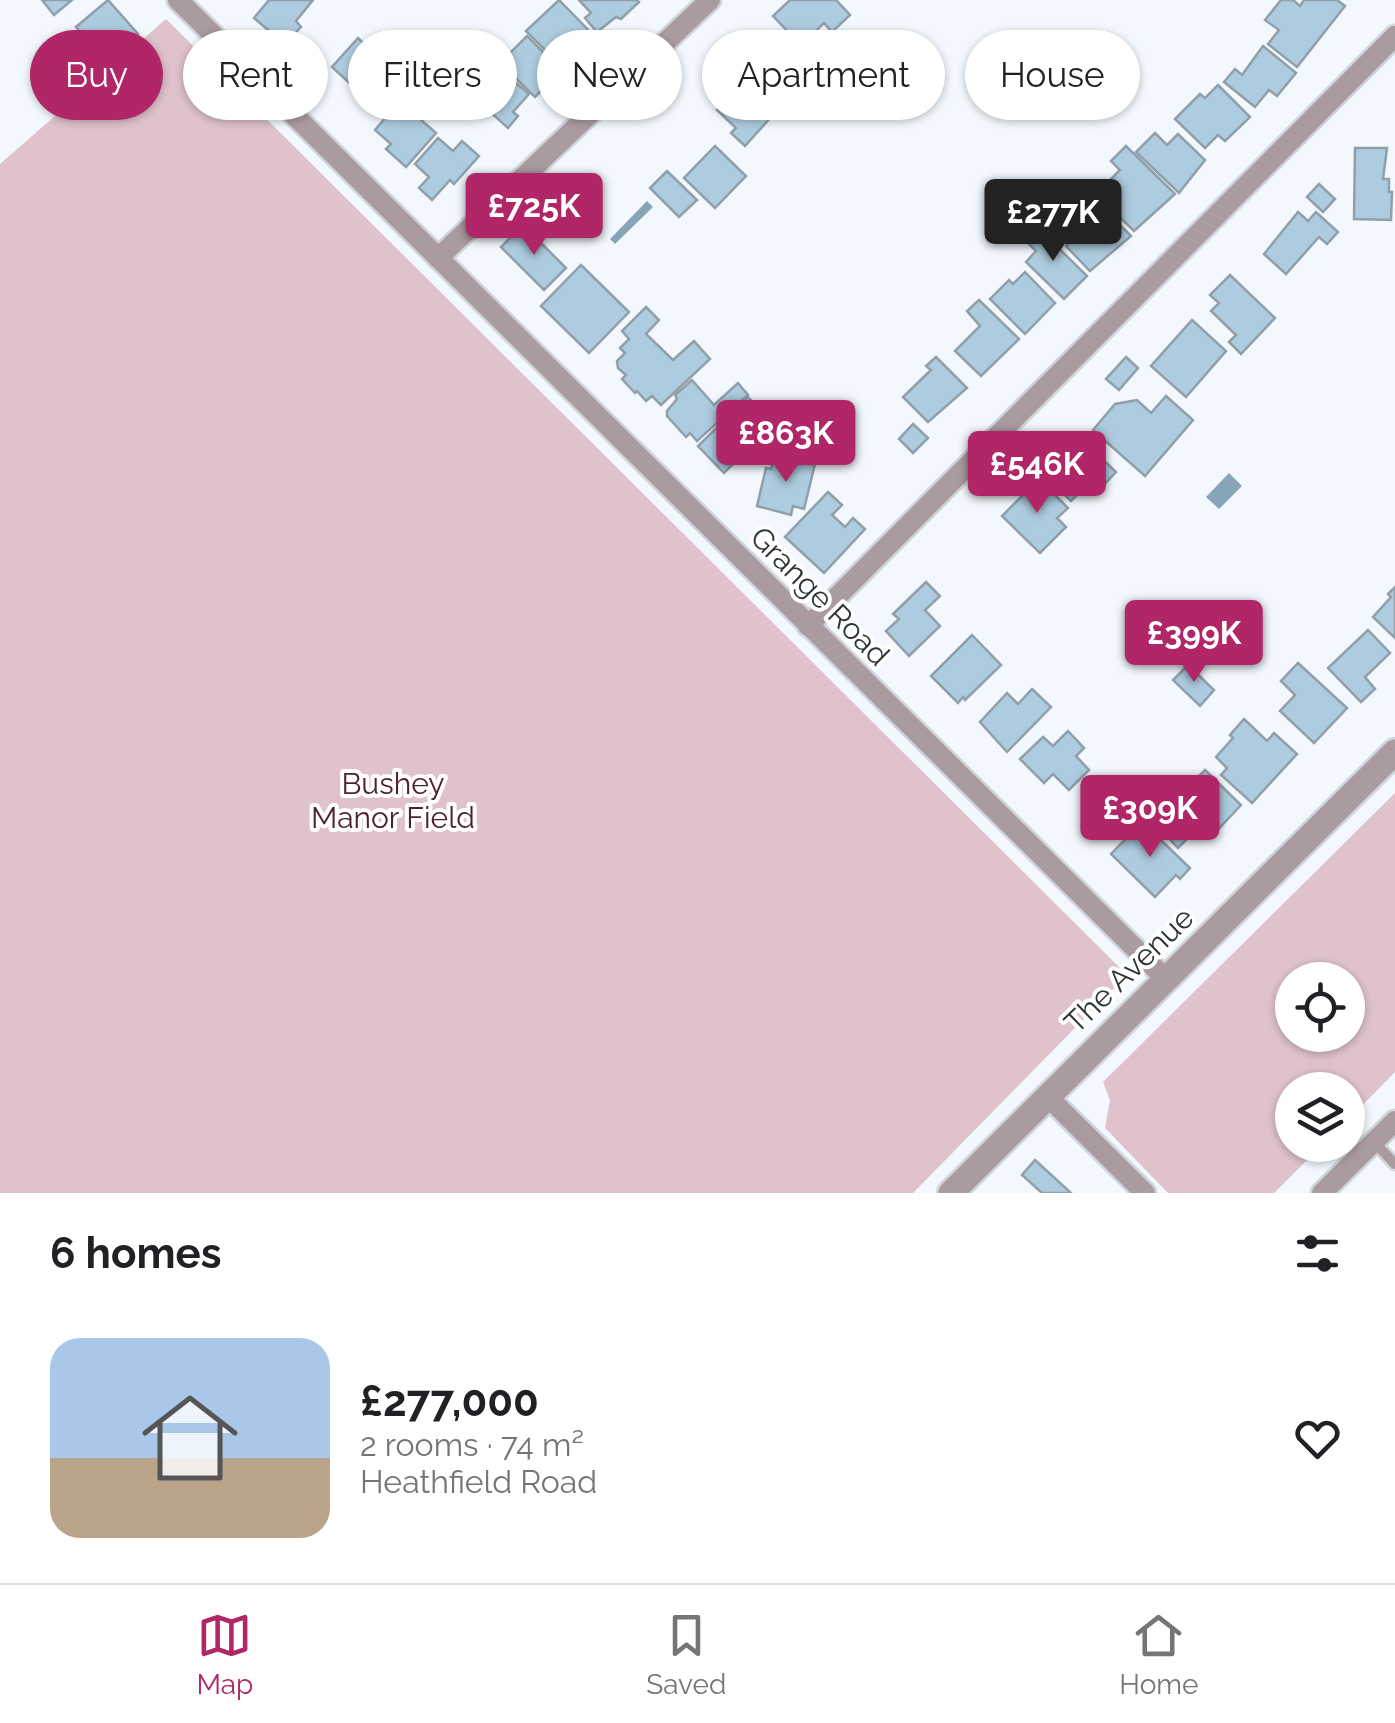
<!DOCTYPE html>
<html lang="en">
<head>
<meta charset="utf-8">
<style>
  :root { --surface:#fff; --page:#f6f6f6; --text:#202124; --muted:#757577; --line:#e0e0e0; --accent:#b02666 }
  body { margin:0; font-family:Raleway,sans-serif; background:var(--page); color:var(--text); height:100vh; display:flex; flex-direction:column; font-size:38px; white-space:nowrap }
  * { box-sizing:border-box; margin:0 }
  p { font-size:32px; color:var(--muted) }
  .icon { flex:none; width:55px; height:55px; fill:none; stroke:currentColor; stroke-width:2; stroke-linecap:round; stroke-linejoin:round }
  .map { position:relative; height:1193px; overflow:hidden }
  .details { display:flex; flex-direction:column; background:var(--surface); flex:1 }
  .details>* { flex:none }
  .hud { position:absolute; left:30px; top:30px; width:1335px; height:90px; display:flex; gap:20px }
  .tools { position:absolute; left:1275px; top:962px; display:grid; gap:20px }
  .tools a { display:grid; place-items:center; width:90px; height:90px; border-radius:50%; background:var(--surface); box-shadow:0 2px 8px #0004; font-size:50px }
  .price { position:absolute; translate:-50% -85px; padding:0 22px; border-radius:10px; background:var(--accent); color:#fff; font-size:32px; line-height:65px; filter:drop-shadow(0 2px 5px #0008) }
  .price::after { content:''; position:absolute; left:50%; top:60px; width:30px; height:22px; margin-left:-15px; background:inherit; clip-path:polygon(0 0,100% 0,50% 100%) }
  .price.current { background:#222; color:#fff }
  ul { padding:0; list-style:none }
  li { display:flex; align-items:center; gap:30px; height:250px; padding:0 50px }
  li span { display:grid; place-items:center; flex:none; width:280px; height:200px; border-radius:30px; color:#555 }
  li>.icon { margin-inline-start:auto }
  span .icon { width:120px; height:120px; fill:#fffc; stroke-width:1 }
  li b { font-size:42px }
  h2 { display:flex; justify-content:space-between; align-items:center; height:120px; padding:0 50px; font-size:42px }
  .chip { padding:0 35px; border-radius:45px; background:var(--surface); box-shadow:0 2px 8px #0004; font-size:35px; line-height:90px }
  .chip.current { background:var(--accent); color:#fff }
  .tabs { display:flex; justify-content:space-around; align-items:center; height:140px; border-top:2px solid var(--line); background:var(--surface); font-size:28px; color:var(--muted) }
  .tabs a { display:grid; justify-items:center; gap:5px }
  .tabs .current { color:var(--accent) }
  .map>svg:first-child { display:block }
  .green { fill:#dfc2cb; fill-rule:evenodd }
  .water { fill:#88a5b8 }
  .building { fill:#aeccdf; stroke:#909fa9; stroke-width:2.5 }
  .lines { fill:none; stroke-linecap:round; stroke-linejoin:round }
  .service-casing { stroke:#cfd5d9; stroke-width:15 }
  .minor-casing { stroke:#cfd5d9; stroke-width:25 }
  .tertiary-casing { stroke:#cfd5d9; stroke-width:30 }
  .service { stroke:#aa9ba0; stroke-width:10 }
  .minor { stroke:#aa9ba0; stroke-width:20 }
  .tertiary { stroke:#aa9ba0; stroke-width:25 }
  .labels { text-anchor:middle; dominant-baseline:central; stroke-width:8; stroke-linejoin:round; paint-order:stroke }
  .street-label { font-size:30px; fill:#2d3337; stroke:#fff }
  .park-label { font-size:30px; fill:#4d1f31; stroke:#fff }
</style>
</head>
<body>
<div class="map">
<svg width="1395" height="1193" viewBox="0 0 1395 1193">
  <rect width="100%" height="100%" fill="#f2f8fd"/>
  <g class="green">
    <polygon points="166,19 1127,975 913,1193 0,1193 0,164"/>
    <path d="M 1395,793 L 1395,1072 L 1348,1120 L 1348,1090 L 1292,1090 L 1292,1145 L 1322,1145 L 1274,1193 L 1168,1193 L 1105,1128 L 1110,1100 L 1103,1082 ZM 1348,980 L 1348,1035 L 1292,1035 L 1292,980 Z"/>
  </g>
  <g class="water">
    <polygon points="647,201 653,207 615,244 610,239"/>
    <polygon points="1229,473 1242,486 1219,509 1206,497"/>
  </g>
  <g class="building">
    <polygon points="42,0 72,0 54,15"/>
    <polygon points="108,0 138,34 92,74 71,50 85,38 76,27"/>
    <polygon points="269,0 313,0 296,21 301,27 285,44 254,18"/>
    <polygon points="559,0 601,43 587,57 582,53 565,70 526,31"/>
    <polygon points="579,0 637,0 639,2 621,19 616,17 597,32 585,18 591,13"/>
    <polygon points="790,0 836,0 850,15 832,32 824,23 801,45 773,16"/>
    <polygon points="1281,0 1293,0 1300,6 1304,0 1337,0 1345,6 1297,67 1268,44 1279,30 1265,20"/>
    <polygon points="772,32 790,48 758,84 735,63 753,40 760,46"/>
    <polygon points="527,36 568,77 555,90 548,84 535,97 500,63"/>
    <polygon points="358,38 369,49 374,42 392,59 389,62 407,79 382,107 373,99 370,102 332,67"/>
    <polygon points="1263,46 1296,73 1277,96 1269,90 1255,107 1224,82 1235,69 1242,75"/>
    <polygon points="1015,64 1029,79 1011,98 996,83"/>
    <polygon points="503,72 529,94 513,112 518,116 508,128 478,101"/>
    <polygon points="1218,85 1250,117 1225,141 1218,135 1205,148 1175,119 1200,94 1205,98"/>
    <polygon points="738,86 771,117 745,146 731,133 736,128 717,110"/>
    <polygon points="400,101 436,133 406,167 386,149 391,144 375,130"/>
    <polygon points="1155,133 1167,145 1178,134 1205,160 1179,193 1136,152"/>
    <polygon points="438,138 453,151 462,141 479,156 454,184 450,180 432,200 419,188 429,177 415,164"/>
    <polygon points="715,146 746,176 715,208 684,178"/>
    <polygon points="1126,146 1175,194 1134,231 1096,194 1120,170 1111,161"/>
    <polygon points="1355,148 1387,148 1383,179 1389,179 1389,192 1392,192 1391,220 1354,219"/>
    <polygon points="667,171 697,200 679,217 650,188"/>
    <polygon points="1319,184 1335,199 1323,212 1307,197"/>
    <polygon points="1103,208 1131,236 1090,271 1066,246 1084,228 1080,224 1088,216 1092,218"/>
    <polygon points="1298,212 1308,221 1316,212 1338,232 1327,244 1319,237 1286,274 1264,254"/>
    <polygon points="523,225 566,268 544,290 501,247"/>
    <polygon points="1035,225 1087,276 1064,299 1026,262 1036,251 1023,238"/>
    <polygon points="581,265 629,312 589,353 541,306"/>
    <polygon points="1025,272 1055,303 1025,334 990,299 1009,280 1013,284"/>
    <polygon points="1230,275 1275,318 1241,354 1229,342 1236,335 1211,311 1219,303 1210,295"/>
    <polygon points="979,300 1019,339 981,376 955,351 980,326 967,311"/>
    <polygon points="646,307 659,320 646,334 673,360 694,341 710,359 661,405 652,396 646,401 637,391 635,393 622,379 626,375 618,368 617,361 625,353 620,348 629,339 622,331"/>
    <polygon points="1192,320 1226,351 1186,397 1151,366"/>
    <polygon points="936,357 967,388 928,422 903,397 931,370 926,366"/>
    <polygon points="1126,357 1138,368 1119,390 1106,379"/>
    <polygon points="692,380 714,405 738,383 748,395 697,441 690,433 686,437 667,416 667,411 677,399 675,395"/>
    <polygon points="1166,396 1193,420 1145,476 1093,430 1115,404 1137,400 1151,413"/>
    <polygon points="748,397 762,412 771,404 785,419 748,456 740,457 724,473 698,446"/>
    <polygon points="913,424 928,438 913,453 899,439"/>
    <polygon points="1084,441 1116,472 1098,491 1089,483 1071,501 1048,479"/>
    <polygon points="774,455 815,464 804,509 793,506 791,515 757,506 766,468 771,469"/>
    <polygon points="1039,479 1068,508 1057,518 1066,527 1040,553 1002,516"/>
    <polygon points="828,492 842,505 832,515 845,527 853,518 865,529 824,573 785,537"/>
    <polygon points="926,582 940,596 925,610 940,626 909,656 886,631 899,619 893,614"/>
    <polygon points="1395,587 1395,638 1373,617 1391,597 1388,594"/>
    <polygon points="1368,630 1390,653 1365,677 1375,689 1361,702 1328,668"/>
    <polygon points="972,635 1001,665 965,700 963,697 958,703 931,676"/>
    <polygon points="1298,663 1347,708 1314,743 1280,711 1295,695 1281,681"/>
    <polygon points="1188,665 1214,690 1200,706 1173,680"/>
    <polygon points="1032,689 1051,707 1007,752 980,722 1007,693 1018,704"/>
    <polygon points="1244,719 1267,741 1274,733 1297,754 1252,803 1221,775 1227,768 1216,757 1233,738 1230,735"/>
    <polygon points="1068,731 1084,748 1076,756 1089,770 1069,790 1053,774 1044,783 1020,759 1043,737 1053,746"/>
    <polygon points="1205,770 1241,805 1212,836 1201,825 1178,848 1162,831 1191,801 1182,793"/>
    <polygon points="1142,822 1190,868 1180,879 1176,875 1155,897 1111,854"/>
    <polygon points="1035,1160 1071,1193 1042,1193 1022,1175"/>
  </g>
  <g class="lines">
    <g class="service-casing">
      <polyline id="service" points="1374,1142 1395,1164"/>
    </g>
    <g class="minor-casing">
      <g id="minor">
        <polyline points="178,0 1167,980"/>
        <polyline points="438,258 710,0"/>
        <polyline points="808,626 1395,36"/>
        <polyline points="1047,1096 1145,1193"/>
        <polyline points="1322,1193 1395,1121"/>
      </g>
    </g>
    <g class="tertiary-casing">
      <polyline id="tertiary" points="951,1193 1395,752"/>
    </g>
    <use href="#service" class="service"/>
    <use href="#minor" class="minor"/>
    <use href="#tertiary" class="tertiary"/>
  </g>
  <g class="labels">
    <g class="street-label">
      <text transform="translate(820 596) rotate(45)">Grange Road</text>
      <text transform="translate(1129 970) rotate(-44)">The Avenue</text>
    </g>
    <g class="park-label">
      <text x="393" y="783">Bushey<tspan x="393" dy="34">Manor Field</tspan></text>
    </g>
  </g>
</svg>
<div class="tools">
<a><svg class="icon" aria-label="locate" viewBox="0 0 24 24"><circle cx="12" cy="12" r="6"/><path d="M12 2v4M12 18v4M2 12h4M18 12h4"/></svg></a>
<a><svg class="icon" aria-label="layers" viewBox="0 0 24 24"><path d="M12 4l9 5-9 5-9-5zM3 14l9 5 9-5"/></svg></a>
</div>
<b class="price" style="left:534px;top:258px">£725K</b>
<b class="price current" style="left:1053px;top:264px">£277K</b>
<b class="price" style="left:786px;top:485px">£863K</b>
<b class="price" style="left:1037px;top:516px">£546K</b>
<b class="price" style="left:1194px;top:685px">£399K</b>
<b class="price" style="left:1150px;top:860px">£309K</b>
<div class="hud">
<a class="chip current">Buy</a>
<a class="chip">Rent</a>
<a class="chip">Filters</a>
<a class="chip">New</a>
<a class="chip">Apartment</a>
<a class="chip">House</a>
</div>
</div>
<section class="details">
<h2>6 homes<svg class="icon" aria-label="filters" viewBox="0 0 24 24"><path d="M4 7h16M4 17h16"/><circle cx="9" cy="7" r="2"/><circle cx="15" cy="17" r="2"/></svg></h2>
<ul>
<li><span style="background:linear-gradient(#a9c7e8 60%,#b9a48a 0)"><svg class="icon" aria-label="home" viewBox="0 0 24 24"><path d="M3 11l9-7 9 7M6 9v11h12V9"/></svg></span><div><b>£277,000</b><p>2 rooms · 74 m²</p><p>Heathfield Road</p></div><svg class="icon" aria-label="heart" viewBox="0 0 24 24"><path d="M12 20l-8-8c-3-5 5-10 8-4 3-6 11-1 8 4z"/></svg></li>
</ul>
</section>
<nav class="tabs">
<a class="current"><svg class="icon" aria-label="map" viewBox="0 0 24 24"><path d="M3 6l6-2 6 2 6-2v14l-6 2-6-2-6 2zM9 4v14M15 6v14"/></svg>Map</a>
<a><svg class="icon" aria-label="saved" viewBox="0 0 24 24"><path d="M7 4h10v16l-5-4-5 4z"/></svg>Saved</a>
<a><svg class="icon" aria-label="home" viewBox="0 0 24 24"><path d="M3 11l9-7 9 7M6 9v11h12V9"/></svg>Home</a>
</nav>
</body>
</html>
